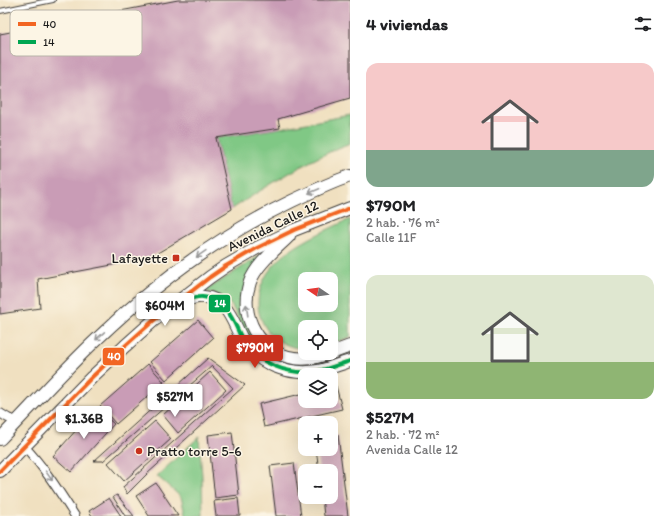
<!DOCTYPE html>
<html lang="es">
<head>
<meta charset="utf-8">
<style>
  :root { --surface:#fff; --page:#f6f6f6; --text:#202124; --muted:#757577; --accent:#c8321e }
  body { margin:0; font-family:Itim,sans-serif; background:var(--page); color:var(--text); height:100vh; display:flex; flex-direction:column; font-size:15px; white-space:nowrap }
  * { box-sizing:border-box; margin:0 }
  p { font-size:13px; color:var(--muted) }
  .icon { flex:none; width:22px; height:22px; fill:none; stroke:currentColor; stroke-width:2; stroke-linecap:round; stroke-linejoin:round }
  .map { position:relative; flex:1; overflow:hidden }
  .panel { display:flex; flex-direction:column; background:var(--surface); width:320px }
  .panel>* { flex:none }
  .needle { width:26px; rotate:283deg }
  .buttons { position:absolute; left:298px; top:272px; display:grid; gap:8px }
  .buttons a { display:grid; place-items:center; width:40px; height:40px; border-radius:8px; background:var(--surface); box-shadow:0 4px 16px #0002; font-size:20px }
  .price { position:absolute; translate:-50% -34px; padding:0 9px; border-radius:4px; background:#fff; color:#222; font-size:13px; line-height:26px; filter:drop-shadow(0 1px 2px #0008) }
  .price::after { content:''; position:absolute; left:50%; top:24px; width:12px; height:9px; margin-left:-6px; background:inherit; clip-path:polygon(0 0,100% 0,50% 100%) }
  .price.on { background:var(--accent); color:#fff }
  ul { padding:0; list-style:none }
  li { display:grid; align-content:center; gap:8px; height:212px; padding:0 16px }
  li span { display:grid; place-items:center; height:124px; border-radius:12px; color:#555 }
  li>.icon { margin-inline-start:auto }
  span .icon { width:72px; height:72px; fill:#fffc; stroke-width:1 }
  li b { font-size:17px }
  h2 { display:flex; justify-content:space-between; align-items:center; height:48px; padding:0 16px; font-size:17px }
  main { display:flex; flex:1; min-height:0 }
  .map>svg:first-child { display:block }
  .green { fill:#80c885; stroke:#4e7250; fill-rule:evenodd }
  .building { fill:#c99cb6 }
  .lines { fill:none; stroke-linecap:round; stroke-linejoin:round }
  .lane-casing { stroke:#3c3935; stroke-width:6 }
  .street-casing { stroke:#3c3935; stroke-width:10 }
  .secondary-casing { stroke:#3c3935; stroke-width:14 }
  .lane { stroke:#fff; stroke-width:4 }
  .street { stroke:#fff; stroke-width:8 }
  .secondary { stroke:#fff; stroke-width:12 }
  .bus-1-casing { stroke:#fcf5e5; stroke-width:7 }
  .bus-2-casing { stroke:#fcf5e5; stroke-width:7 }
  .bus-1 { stroke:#f26522; stroke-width:4 }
  .bus-2 { stroke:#00a651; stroke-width:4 }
  .oneway { stroke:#999 }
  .poi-dot { fill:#c8321e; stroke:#fcf5e5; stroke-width:1.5 }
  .labels { text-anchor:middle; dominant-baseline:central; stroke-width:3; stroke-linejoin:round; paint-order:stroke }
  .street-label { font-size:14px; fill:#1c1c1c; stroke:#fcf5e5 }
  .poi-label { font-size:14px; fill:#1c1c1c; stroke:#fcf5e5; text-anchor:end }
  .key { fill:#fcf5e5; stroke:#b9b4a9; stroke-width:1 }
  .key-label { font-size:11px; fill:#1c1c1c }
  .line-badge { stroke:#fcf5e5; stroke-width:1.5 }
  .badge-label { font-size:11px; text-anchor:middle; font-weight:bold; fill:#fff }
</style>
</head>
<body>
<main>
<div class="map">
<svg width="350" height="516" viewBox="0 0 350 516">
  <rect width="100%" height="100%" fill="#fcf5e5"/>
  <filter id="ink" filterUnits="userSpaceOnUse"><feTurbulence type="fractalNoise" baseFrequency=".025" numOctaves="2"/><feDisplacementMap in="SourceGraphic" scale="8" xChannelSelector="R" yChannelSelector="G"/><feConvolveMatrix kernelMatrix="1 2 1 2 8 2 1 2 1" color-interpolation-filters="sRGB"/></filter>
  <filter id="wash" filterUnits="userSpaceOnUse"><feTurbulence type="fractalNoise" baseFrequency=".012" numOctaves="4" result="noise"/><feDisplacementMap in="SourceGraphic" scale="16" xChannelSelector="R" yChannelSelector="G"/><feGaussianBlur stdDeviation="0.9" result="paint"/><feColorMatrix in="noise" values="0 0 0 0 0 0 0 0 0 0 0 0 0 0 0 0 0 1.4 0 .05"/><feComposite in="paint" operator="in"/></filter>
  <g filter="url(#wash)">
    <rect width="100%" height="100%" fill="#f0e0c0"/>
    <g class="green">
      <path d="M 350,115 L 350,143 C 308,160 270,184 232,209 L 216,138 L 280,128 Z"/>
      <path d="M 350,219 L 350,337 L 331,344 L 331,327 L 305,327 L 305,349 C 288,348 270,339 263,323 C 258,314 257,304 259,294 C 267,253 317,235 350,219 ZM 305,279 L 331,279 L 331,305 L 305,305 Z"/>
      <path d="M 264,253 L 243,305 L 275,358 L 350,351 L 350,354 C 321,363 293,376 265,355 C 257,349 252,346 247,336 C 240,325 235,306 225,299 C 219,295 211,293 205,291 Z"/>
      <polygon points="199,437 202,476 203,516 186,516 185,514 181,497 157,476"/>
    </g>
    <g id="blocks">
      <g class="building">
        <polygon points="178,0 350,0 350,98 278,119 280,128 216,138 232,209 149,258 38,279 40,308 0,314 0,34"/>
        <polygon points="198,320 213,338 166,380 150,362"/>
        <polygon points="208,358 245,385 196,430 147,474 127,494 123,487 233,388 212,366 103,461 94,461"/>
        <polygon points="148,364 164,382 116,424 100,406"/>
        <polygon points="210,372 226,390 178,433 163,415"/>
        <polygon points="336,386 342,409 264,427 259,404 305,393 305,401 331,401 331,387"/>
        <polygon points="96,408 114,424 71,472 53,456"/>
        <polygon points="155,421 171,439 124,481 108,463"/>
        <polygon points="232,432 239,495 215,498 208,435"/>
        <polygon points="338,435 348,516 324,516 322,497 331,497 331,471 319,471 316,449 331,449 331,436"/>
        <polygon points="294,463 301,516 276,516 270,466"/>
        <polygon points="156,483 178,516 149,516 136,496"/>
        <polygon points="117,495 134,516 125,516 113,497"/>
        <polygon points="109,498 121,516 92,516 89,511"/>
        <polygon points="238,498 240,516 216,516 214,501"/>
      </g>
    </g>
  </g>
  <g filter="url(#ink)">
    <use href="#blocks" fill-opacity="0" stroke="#3c3935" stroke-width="1"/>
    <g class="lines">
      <g class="lane-casing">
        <polyline id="lane" points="0,11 53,0"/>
      </g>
      <g class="street-casing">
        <g id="street">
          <polyline points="0,413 8,418 17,421"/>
          <path d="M 24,446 C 44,467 59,491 75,516"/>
        </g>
      </g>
      <g class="secondary-casing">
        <g id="secondary">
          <path d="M 289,236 C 276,249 256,265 250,282 C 238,315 259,353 294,358 C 307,360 318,357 330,353"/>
          <path d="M 182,301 C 189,299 197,296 204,297 C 227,299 232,320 241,337 C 256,364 289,376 318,371 C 329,369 340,364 350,361"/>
          <polyline points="331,353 350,346"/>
          <path d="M 0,439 C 32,406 63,371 97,339 C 155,283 219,236 292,201 C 311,192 330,183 350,176"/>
          <polyline points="0,471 92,377 125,346 153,321 210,277 226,266 257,248 294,230 350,208"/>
        </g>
      </g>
      <use href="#lane" class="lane"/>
      <use href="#street" class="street"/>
      <use href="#secondary" class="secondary"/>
      <g class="bus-1-casing">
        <polyline id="bus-1" points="0,471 92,377 125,346 153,321 210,277 226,266 257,248 294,230 350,208"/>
      </g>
      <g class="bus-2-casing">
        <path id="bus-2" d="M 179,302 C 186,300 197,296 203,297 C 226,299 233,320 241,337 C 256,364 289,376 318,371 C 329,369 340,364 350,361"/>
      </g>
      <use href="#bus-1" class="bus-1"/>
      <use href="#bus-2" class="bus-2"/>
    </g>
    <defs><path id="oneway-shaft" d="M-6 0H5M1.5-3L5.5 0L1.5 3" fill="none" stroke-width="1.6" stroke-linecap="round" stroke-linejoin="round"/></defs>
    <g class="oneway">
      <use href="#oneway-shaft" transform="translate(314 191) rotate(157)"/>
      <use href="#oneway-shaft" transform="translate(201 254) rotate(145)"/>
      <use href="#oneway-shaft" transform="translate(247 310) rotate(-98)"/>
      <use href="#oneway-shaft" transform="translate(100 336) rotate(137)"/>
      <use href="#oneway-shaft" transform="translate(49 476) rotate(55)"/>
    </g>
  </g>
  <g class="poi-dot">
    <rect x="172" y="254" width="8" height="8" rx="2"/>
    <circle cx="139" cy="451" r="4"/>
  </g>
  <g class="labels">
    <g class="street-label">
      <text transform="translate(273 226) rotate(-26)">Avenida Calle 12</text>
    </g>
    <g class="poi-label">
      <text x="168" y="258">Lafayette</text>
      <text x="147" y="451" text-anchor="start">Pratto torre 5-6</text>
    </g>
  </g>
  <rect x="10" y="10" width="132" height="46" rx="6" class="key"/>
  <rect x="18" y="22" width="18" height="4" fill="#f26522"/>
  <rect x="18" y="40" width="18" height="4" fill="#00a651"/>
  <g class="key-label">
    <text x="43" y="28">40</text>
    <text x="43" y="46">14</text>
  </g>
  <g class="line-badge">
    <rect x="208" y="294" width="23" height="19" rx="4" fill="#00a651"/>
    <rect x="102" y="347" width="23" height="19" rx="4" fill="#f26522"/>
  </g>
  <g class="badge-label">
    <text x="220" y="307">14</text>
    <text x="114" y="360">40</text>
  </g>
</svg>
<div class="buttons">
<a><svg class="needle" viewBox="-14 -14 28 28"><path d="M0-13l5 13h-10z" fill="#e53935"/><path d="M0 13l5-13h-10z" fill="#757577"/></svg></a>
<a><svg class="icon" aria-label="locate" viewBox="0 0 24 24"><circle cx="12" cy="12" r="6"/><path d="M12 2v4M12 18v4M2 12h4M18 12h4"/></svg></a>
<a><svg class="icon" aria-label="layers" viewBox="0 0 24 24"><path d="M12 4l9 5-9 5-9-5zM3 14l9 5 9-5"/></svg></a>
<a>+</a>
<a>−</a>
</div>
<b class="price" style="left:165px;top:327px">$604M</b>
<b class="price on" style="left:255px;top:369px">$790M</b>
<b class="price" style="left:175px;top:418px">$527M</b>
<b class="price" style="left:84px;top:440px">$1.36B</b>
</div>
<section class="panel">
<h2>4 viviendas<svg class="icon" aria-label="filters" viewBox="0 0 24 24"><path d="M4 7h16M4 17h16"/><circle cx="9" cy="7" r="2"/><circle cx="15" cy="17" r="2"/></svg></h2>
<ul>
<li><span style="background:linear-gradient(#f6c9c9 70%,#7fa58c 0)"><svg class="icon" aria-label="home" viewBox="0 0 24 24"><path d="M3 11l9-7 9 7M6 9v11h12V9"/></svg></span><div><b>$790M</b><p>2 hab. · 76 m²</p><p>Calle 11F</p></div></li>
<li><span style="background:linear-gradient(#dfe7d0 70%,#8fb573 0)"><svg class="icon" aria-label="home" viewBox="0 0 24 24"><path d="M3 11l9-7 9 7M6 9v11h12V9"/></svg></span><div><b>$527M</b><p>2 hab. · 72 m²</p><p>Avenida Calle 12</p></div></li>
</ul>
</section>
</main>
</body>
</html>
